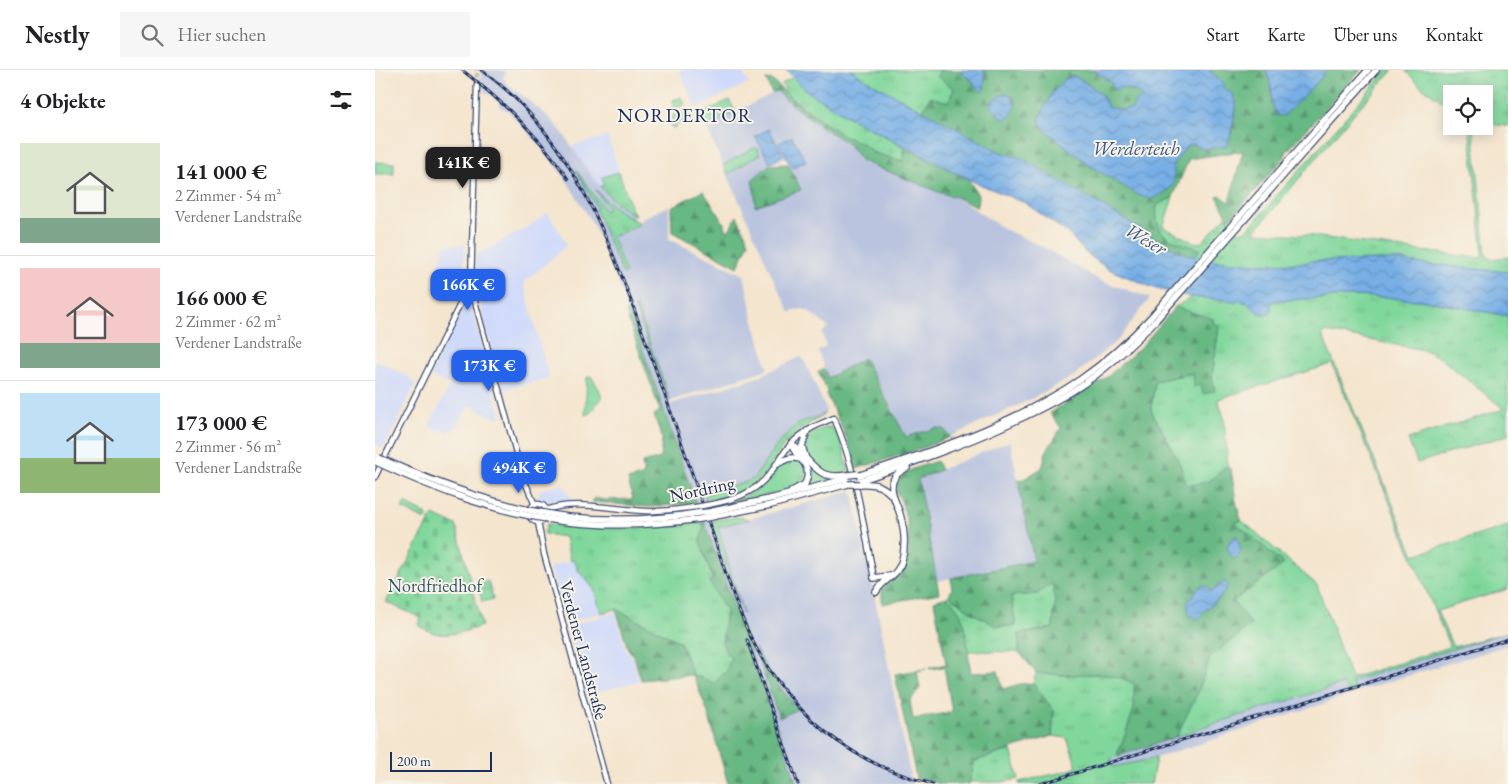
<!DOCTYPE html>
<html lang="de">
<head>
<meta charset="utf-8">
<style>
  :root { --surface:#fff; --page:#f6f6f6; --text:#202124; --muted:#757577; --line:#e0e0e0; --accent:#2563eb }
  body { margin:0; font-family:"EB Garamond",serif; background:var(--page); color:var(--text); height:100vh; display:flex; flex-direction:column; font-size:19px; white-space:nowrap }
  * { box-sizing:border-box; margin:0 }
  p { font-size:16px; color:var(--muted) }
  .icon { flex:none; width:28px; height:28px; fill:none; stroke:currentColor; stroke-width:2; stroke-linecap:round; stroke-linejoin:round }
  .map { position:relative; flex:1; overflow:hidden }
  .side { display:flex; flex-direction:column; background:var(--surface); width:375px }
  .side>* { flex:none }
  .buttons { position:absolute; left:1068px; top:15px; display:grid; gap:10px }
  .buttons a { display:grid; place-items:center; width:50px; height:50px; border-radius:0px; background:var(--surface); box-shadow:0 2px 12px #0003; font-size:25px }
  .scale { position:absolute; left:15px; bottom:12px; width:102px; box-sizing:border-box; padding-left:5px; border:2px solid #1b2f5e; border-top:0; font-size:14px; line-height:18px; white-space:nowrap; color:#1b2f5e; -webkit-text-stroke:4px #f7f3e8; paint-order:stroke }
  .price { position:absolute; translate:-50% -42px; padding:0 11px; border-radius:10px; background:var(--accent); color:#fff; font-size:16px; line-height:32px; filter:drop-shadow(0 1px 2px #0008) }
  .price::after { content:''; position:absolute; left:50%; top:30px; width:15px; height:11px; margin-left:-8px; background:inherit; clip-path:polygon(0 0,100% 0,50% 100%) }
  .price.selected { background:#222; color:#fff }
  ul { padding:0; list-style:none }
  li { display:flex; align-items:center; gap:15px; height:125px; padding:0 20px }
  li+li { border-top:1px solid var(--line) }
  li span { display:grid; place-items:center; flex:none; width:140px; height:100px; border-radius:0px; color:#555 }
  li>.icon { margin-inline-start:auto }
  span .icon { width:60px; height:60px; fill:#fffc; stroke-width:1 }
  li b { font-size:21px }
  h2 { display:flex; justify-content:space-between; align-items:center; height:60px; padding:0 20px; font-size:21px }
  header { display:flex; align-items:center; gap:30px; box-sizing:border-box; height:70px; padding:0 25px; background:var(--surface); border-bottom:1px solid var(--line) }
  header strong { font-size:24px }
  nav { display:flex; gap:28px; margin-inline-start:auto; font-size:18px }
  .search { width:350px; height:45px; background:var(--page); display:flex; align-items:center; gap:12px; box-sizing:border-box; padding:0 18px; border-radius:0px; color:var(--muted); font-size:19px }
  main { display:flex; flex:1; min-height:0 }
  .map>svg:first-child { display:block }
  .built { fill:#cfdafa }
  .industrial { fill:#bac4de; fill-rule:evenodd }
  .grass { fill:url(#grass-tufts); stroke:#4e837c }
  .forest { fill:url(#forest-firs); stroke:#427470; fill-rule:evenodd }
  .cemetery { fill:url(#cemetery-stones); stroke:#4e837c }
  .garden { fill:#80d79b; stroke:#4e837c }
  .water { fill:url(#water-waves); stroke:#486ea2 }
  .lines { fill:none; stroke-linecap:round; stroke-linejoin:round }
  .major-tunnel { stroke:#c9c1b8; stroke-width:4.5; stroke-dasharray:4.5 2; stroke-linecap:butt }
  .major-casing { stroke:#3c4a6f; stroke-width:7 }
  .highway-casing { stroke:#3c4a6f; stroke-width:8 }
  .major { stroke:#fff; stroke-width:4.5 }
  .highway { stroke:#fff; stroke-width:5.5 }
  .rail-casing { stroke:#1b2f5e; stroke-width:3 }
  .rail { stroke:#f7f3e8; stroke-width:1; stroke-dasharray:4; stroke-linecap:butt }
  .major-bridge-casing { stroke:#3c4a6f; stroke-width:7; stroke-linecap:butt }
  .highway-bridge-casing { stroke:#3c4a6f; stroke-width:8; stroke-linecap:butt }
  .major-bridge { stroke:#fff; stroke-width:4.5 }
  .highway-bridge { stroke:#fff; stroke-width:5.5 }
  .labels { text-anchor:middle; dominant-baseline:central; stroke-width:4; stroke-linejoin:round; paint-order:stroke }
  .street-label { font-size:18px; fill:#1b2f5e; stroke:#f7f3e8 }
  .park-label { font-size:18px; fill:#34596d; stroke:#f7f3e8 }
  .water-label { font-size:19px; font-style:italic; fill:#365586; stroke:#f7f3e8 }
  .quarter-label { font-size:20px; letter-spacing:1px; fill:#1b2f5e; stroke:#f7f3e8 }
</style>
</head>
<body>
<header>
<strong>Nestly</strong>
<div class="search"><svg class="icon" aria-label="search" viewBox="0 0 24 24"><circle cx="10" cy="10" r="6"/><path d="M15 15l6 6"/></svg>Hier suchen</div>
<nav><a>Start</a><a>Karte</a><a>Über uns</a><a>Kontakt</a></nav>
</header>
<main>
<section class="side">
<h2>4 Objekte<svg class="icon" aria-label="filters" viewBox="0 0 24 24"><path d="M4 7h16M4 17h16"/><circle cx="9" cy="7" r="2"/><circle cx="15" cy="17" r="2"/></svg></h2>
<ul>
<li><span style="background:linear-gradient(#dfe7d0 75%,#7fa58c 0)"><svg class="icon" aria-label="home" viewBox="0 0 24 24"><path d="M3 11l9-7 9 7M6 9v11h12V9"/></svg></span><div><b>141 000 €</b><p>2 Zimmer · 54 m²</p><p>Verdener Landstraße</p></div></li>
<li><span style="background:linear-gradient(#f6c9c9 75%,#7fa58c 0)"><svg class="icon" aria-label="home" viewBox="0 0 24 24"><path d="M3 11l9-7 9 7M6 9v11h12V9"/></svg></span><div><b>166 000 €</b><p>2 Zimmer · 62 m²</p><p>Verdener Landstraße</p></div></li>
<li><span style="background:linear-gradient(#bfe0f5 65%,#8fb573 0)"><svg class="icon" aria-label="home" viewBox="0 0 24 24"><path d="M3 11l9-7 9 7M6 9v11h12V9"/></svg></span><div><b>173 000 €</b><p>2 Zimmer · 56 m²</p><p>Verdener Landstraße</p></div></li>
</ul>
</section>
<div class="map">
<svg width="1133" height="714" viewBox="0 0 1133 714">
  <defs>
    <pattern id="grass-tufts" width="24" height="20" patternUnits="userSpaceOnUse" patternTransform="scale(1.25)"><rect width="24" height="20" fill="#80d79b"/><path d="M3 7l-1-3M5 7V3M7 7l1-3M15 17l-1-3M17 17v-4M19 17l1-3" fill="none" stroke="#6eb988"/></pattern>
    <pattern id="forest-firs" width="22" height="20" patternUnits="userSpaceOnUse" patternTransform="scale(1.25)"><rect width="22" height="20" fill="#68b883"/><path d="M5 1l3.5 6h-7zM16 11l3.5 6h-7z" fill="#55966e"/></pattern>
    <pattern id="cemetery-stones" width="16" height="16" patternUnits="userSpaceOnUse" patternTransform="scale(1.25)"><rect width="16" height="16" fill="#80d79b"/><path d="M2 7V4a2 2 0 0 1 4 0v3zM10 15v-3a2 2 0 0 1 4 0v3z" fill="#6eb988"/></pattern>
    <pattern id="water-waves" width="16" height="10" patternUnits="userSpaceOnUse" patternTransform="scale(1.25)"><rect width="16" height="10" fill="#76aee5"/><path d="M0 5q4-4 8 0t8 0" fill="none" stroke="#608ebd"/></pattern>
  </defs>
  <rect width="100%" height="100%" fill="#f7f3e8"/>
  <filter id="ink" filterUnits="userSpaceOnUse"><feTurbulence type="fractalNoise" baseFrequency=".02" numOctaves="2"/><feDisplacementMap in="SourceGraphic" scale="10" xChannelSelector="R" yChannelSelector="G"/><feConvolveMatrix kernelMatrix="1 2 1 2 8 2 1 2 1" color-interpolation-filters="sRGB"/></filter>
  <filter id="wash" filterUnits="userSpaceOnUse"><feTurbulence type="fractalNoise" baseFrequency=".0096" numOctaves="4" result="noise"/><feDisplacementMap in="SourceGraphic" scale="20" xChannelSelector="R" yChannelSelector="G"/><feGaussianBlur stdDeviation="1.12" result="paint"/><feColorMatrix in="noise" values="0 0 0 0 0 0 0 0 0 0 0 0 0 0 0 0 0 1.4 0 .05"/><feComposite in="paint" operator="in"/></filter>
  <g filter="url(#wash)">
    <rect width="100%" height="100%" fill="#f4e5ce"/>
    <g class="built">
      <polygon points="304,0 366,0 374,13 321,38"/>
      <polygon points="233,66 244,102 227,107 229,115 225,116 221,112 197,76"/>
      <polygon points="173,143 192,175 149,213 174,308 128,320 104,232 100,197 101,185 154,156"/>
      <polygon points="68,175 90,175 88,209 64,208 65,187 67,187"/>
      <polygon points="90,236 95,236 96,237 126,347 120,348 94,335 82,357 74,362 67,359 65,362 54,356 75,315 55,306 67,279"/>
      <polygon points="0,290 36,308 35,310 41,313 9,379 0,374"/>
      <polygon points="187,414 199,431 172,431 167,430 162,426 166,420"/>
      <polygon points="199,490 203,500 219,519 226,543 192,552 175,497"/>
      <polygon points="240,542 251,580 258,588 264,611 212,625 194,556"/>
    </g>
    <g class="industrial">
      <polygon points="106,0 128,0 131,3 128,8 132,13 175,48 187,62 221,112 228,119 240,132 260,146 257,149 249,145 235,135 223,123 233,139 230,141 205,105 222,139 220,140 224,146 221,148 222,151 226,150 248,204 251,202 237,167 263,155 268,148 294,136 294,169 369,205 378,248 393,299 295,331 263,237 260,237 296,337 296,334 380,308 426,287 429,290 451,339 450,343 439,349 427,352 380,407 374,411 330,425 330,431 322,433 262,262 234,190 218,154 190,108 163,73 132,40 127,38 123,32 114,24 108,22 109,19 105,16"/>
      <path d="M 402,21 L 419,37 L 475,76 L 487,91 L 565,123 L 581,127 L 629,159 L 668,177 L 726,211 L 775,228 L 744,269 L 699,306 L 652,331 L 575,367 L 569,359 L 561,358 L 531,368 L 509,324 L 489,288 L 453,308 L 443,281 L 451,276 L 447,263 L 453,257 L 433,241 L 428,239 L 419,240 L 415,243 L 400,212 L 333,61 L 331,57 ZM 410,88 L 426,120 L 380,136 L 380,124 L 377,110 L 394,95 Z"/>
      <polygon points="635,371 659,491 562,511 543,409"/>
      <path d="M 477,421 L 503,543 L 537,714 L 422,714 L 329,451 L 336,451 L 365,533 L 343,457 ZM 381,581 L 393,601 L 422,639 L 404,648 Z"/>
      <polygon points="1133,562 1133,575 980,622 976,611"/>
      <polygon points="969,614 975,625 781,688 738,697 736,688 828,657"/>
    </g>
    <g class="grass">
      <polygon points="476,0 565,0 563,6 579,19 573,32 555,27 548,41 493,11"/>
      <path d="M 1012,0 L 1018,0 L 976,47 L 879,162 L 931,165 L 1038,180 L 1106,188 L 1108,184 L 1094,56 L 1098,56 L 1111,185 L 1116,189 L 1133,187 L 1133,202 L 1038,193 L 1028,190 L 938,191 C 904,198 855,193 820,187 L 825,179 C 798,170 778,170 782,135 L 798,127 L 788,157 L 818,172 L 826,173 L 851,146 L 864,162 L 872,160 Z"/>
      <polygon points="1030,0 1133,0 1133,56 1109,54 1109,24 1076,24 1076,37 1045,16"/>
      <polygon points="418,7 472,46 529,77 527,91 499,83 485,72 468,66 412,25 407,14"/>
      <polygon points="307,27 310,35 298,39 298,30"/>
      <polygon points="354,30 361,42 331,57 327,44"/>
      <polygon points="381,77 385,84 353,104 352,103 348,95"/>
      <polygon points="0,92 19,93 19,104 0,104"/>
      <path d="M 201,100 L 230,141 L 233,139 L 221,120 C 237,137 244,142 265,153 L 263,155 L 237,167 L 251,203 L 248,204 L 220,139 L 222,138 Z"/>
      <polygon points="244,102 257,140 261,145 260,146 240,132 225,116 229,115 227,107"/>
      <path d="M 976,226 L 1008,227 L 1052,231 L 1133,246 L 1133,365 L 1042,393 L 1033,369 L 1129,339 L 1064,287 L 1049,280 L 951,262 L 947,264 L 1039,485 L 1133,456 L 1133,519 L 1062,541 L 1078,577 L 1133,562 L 977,611 L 980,622 L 975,625 L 968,614 L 828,657 L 801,667 L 823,622 L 835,587 L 876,554 L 858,531 L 909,494 L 863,455 L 861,453 L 866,450 L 942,515 L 976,608 L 1072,578 L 1074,575 L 957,294 L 843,329 L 849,348 L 853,398 L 849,397 C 836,413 831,413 812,416 L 804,392 L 776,340 L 780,311 L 818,303 L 826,314 L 840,321 L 837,307 L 844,256 L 838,253 L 838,249 L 800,237 L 817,227 L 871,232 L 884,243 L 899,231 Z"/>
      <polygon points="260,237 262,237 295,331 294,332"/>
      <polygon points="216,306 224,319 227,328 214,344 210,345 212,307"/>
      <path d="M 450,343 L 448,345 C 438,352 426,358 417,367 C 407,376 401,388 394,398 C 378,420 356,427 330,431 L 330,425 L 374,411 L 380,407 C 393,388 406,366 425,353 C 433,348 443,349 450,343 Z"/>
      <path d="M 452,357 L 456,357 C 466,364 471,390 474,402 C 467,404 458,406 450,403 C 437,398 423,378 435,366 C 439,362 447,359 452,357 Z"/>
      <path d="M 420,379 C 432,392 441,404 458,409 L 429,417 L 435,405 Z"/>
      <path d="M 423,390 L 428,393 L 432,403 L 428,413 L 416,420 L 332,438 L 332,437 C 355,433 374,428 391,411 C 398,404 403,397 410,391 Z"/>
      <polygon points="30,433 50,443 52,446 51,450 27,439"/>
      <polygon points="361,447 374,449 343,457 368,544 336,451"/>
      <path d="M 328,452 L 329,457 L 325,472 L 338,510 L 335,512 L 351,541 L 347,572 L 356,587 L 352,601 L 339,613 L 318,605 L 305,572 L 241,539 L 226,543 L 219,519 L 203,500 L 199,490 L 195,491 L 190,467 L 169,464 L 172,454 C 225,461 275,459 328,452 Z"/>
      <polygon points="113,511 118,529 107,532 103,514"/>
      <path d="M 677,513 L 680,531 L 678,558 L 644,564 L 644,582 L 592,581 C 591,557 589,545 572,527 L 574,525 L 596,542 L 621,556 L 640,556 L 636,526 L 662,524 Z"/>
      <path d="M 661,603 C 672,604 683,605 693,605 C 718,604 737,602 760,614 L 759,639 L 748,671 L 743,682 L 743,686 L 736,689 L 738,697 L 781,688 L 776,714 L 644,714 L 644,712 L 692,701 L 702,697 L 692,668 L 677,666 L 679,641 L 658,613 Z"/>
      <polygon points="636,680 644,709 626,712 594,712 600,691"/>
    </g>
    <g class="forest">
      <path d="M 565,0 L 585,0 C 590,6 596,9 600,16 L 609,18 L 610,0 L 718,0 L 737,13 L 756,21 L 765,23 L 768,27 L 758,39 C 749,40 741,41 732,37 C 731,22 711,14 700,6 C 681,9 672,34 664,49 L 666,55 L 676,65 L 717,97 L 777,129 L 795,118 L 798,94 L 813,75 L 819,74 C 835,83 842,74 856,65 L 861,39 L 853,22 L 849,17 L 846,10 L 835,2 L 835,0 L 891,0 L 896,17 L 897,34 L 909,46 L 948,6 L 950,0 L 986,0 L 912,81 L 909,88 L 854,150 L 842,126 L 845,125 L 854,132 L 868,81 L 814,89 L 798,127 L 782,135 C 778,170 799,170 825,180 L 820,187 L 813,185 L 789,174 L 756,153 L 646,88 L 625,82 L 548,41 L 555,27 L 573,32 L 579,19 L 562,6 Z"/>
      <polygon points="396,9 420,32 468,66 485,72 499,83 527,91 529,77 593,109 603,125 602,137 581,127 566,123 487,91 475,76 419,37 402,21 397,23 391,10"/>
      <polygon points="413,94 426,120 380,136 380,124 377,110 394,95"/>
      <polygon points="328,121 345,146 353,162 362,146 374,172 363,197 297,162 296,137"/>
      <path d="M 800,237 L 838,249 L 838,253 L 844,256 L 837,307 L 840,321 L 828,324 L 826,314 L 819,317 L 818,303 L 780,311 L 776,340 L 804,392 L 812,415 C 831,413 836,413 849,397 L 856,399 L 861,431 L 866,450 L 861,453 L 909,494 L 858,531 L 876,554 L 835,587 L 823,622 L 801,667 L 743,686 L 743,682 L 748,671 L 759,639 L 759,614 C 737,602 718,604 693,605 C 683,605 672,604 661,603 L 644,582 L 644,564 L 678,558 L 680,531 L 677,513 L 662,524 L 636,526 L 641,556 L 621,556 L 596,542 L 574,525 L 577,519 L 576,508 L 659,491 L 643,411 L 647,410 L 667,398 L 671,382 L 686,358 L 675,343 L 732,307 L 767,276 ZM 844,514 L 847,523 C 841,535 827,542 815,547 L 812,532 L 819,525 L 840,520 Z"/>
      <polygon points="250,240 255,242 321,433 274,437 217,432 219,428 231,430 258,429 253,410 269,405 267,393 285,388 287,369 279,345 285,341"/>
      <polygon points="489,288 531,367 561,358 569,359 575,367 548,378 481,399 472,369 451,324 452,321 443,302 449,299 453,308"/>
      <path d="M 562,391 L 566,400 L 543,409 L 564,523 L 507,534 L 507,519 C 513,511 522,510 527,502 C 538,483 534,454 527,434 C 526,429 522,424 521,420 C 521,415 523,409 527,406 C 535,398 551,395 562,391 Z"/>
      <polygon points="329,451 422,714 353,714 333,643 318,605 266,610 259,586 253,579 241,539 305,572 318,605 339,613 352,601 356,587 351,583 347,572 351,541 334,511 338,510 325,472 328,460 328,452"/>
      <path d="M 572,527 C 577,532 582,537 585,543 C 594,561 592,583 596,603 L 623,601 L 628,619 L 645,614 L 658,613 L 679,641 L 677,666 L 600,691 L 594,714 L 567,714 L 541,708 L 520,604 L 551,599 L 542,601 L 545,618 L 535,631 L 538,649 L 577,642 L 569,597 L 554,599 L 554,598 L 571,594 L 559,531 Z"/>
      <polygon points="380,578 393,601 422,639 404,648"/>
    </g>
    <path class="cemetery" d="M 58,445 L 81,455 L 107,556 C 86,563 63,571 44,555 L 46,548 L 11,532 Z"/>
    <polygon class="garden" points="315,39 318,47 303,54 300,58 296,57 297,46"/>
    <g class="water">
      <polygon points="411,0 476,0 493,11 625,82 646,88 756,153 789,174 813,185 839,190 885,194 929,193 938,191 1028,190 1038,193 1133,202 1133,246 1052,231 1008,227 976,226 899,231 896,233 896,241 892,244 888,244 884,243 871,232 817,227 781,219 733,199 711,183 694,164 650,133 597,111 472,46 432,21"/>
      <polygon points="585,0 610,0 609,18 607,22 600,16 597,10 590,6"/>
      <path d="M 718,0 L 835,0 L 835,2 L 839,4 L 842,8 L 846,10 L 849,17 L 853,22 L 856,22 L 861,31 L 861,39 L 853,76 L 827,79 L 819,74 L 813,75 L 798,94 C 801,117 798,118 777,129 L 765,126 L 717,97 L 676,65 L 666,55 L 664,49 C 672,34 681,9 699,6 C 711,14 730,22 732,37 L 747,40 L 758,39 L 759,33 L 767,27 L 765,23 L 747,17 L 742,20 L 738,19 L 737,13 Z"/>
      <polygon points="891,0 950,0 948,6 909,46 902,45 897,34 896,17"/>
      <polygon points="632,23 636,25 641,37 635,46 631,49 625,47 615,34 621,28"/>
      <polygon points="394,59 408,85 395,93 380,66"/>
      <polygon points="417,66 431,91 418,98 404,73"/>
      <polygon points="862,466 866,480 864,486 858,489 852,478 854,472 858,467"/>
      <path d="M 850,511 L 853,515 L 845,528 L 829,541 L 824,548 L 815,547 L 812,532 C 818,527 821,519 827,515 L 833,517 L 836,521 C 842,520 845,514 850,511 Z"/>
    </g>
  </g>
  <g filter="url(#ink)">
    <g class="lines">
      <polyline class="major-tunnel" points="102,14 102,0"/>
      <g class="major-casing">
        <g id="major">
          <polyline points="96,213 102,14"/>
          <circle cx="96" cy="219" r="5.5"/>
          <polyline points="98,224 147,405 160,435"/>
          <polyline points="0,407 86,232 92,223"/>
          <circle cx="163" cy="443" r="9"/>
          <path d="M 332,435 C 356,431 380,424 396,402 C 403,393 408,382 416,374 C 428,361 444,354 459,348 C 481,398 488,454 499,508"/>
          <path d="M 171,440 C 198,429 241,440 271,441 C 288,442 304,439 321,437"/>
          <polyline points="163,452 169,484 232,714"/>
        </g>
      </g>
      <g class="highway-casing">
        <g id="highway">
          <path d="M 416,374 C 422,390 439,394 430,414 L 417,421"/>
          <path d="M 416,374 C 421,376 424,380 428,385 C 443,402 449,409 473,405"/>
          <polyline points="430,386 427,376 432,361"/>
          <path d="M 401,395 C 409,390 415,386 425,389"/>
          <path d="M 482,406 C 558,381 639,354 706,309 C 732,291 755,270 777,246 L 993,0"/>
          <path d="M 484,411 C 537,393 589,375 640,351 C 664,340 688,328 710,313 C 736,295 759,273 781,250 L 1001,0"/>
          <path d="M 484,414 C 499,413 509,415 518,427"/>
          <polyline points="334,442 399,428 474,408"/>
          <path d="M 194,447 C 237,451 280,450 323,443"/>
          <polyline points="336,447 396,435 473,414"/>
          <path d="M 193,452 C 237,457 281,455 325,449"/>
          <polyline points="499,508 515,506"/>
          <path d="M 501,522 C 509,508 523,507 527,490 C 531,475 529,458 525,444 C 522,434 514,421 518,411 C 520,404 526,401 532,398"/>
        </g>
      </g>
      <use href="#major" class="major"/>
      <use href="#highway" class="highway"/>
      <g class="rail-casing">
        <g id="rail">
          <path d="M 87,0 C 127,31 165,66 193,109"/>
          <path d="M 106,0 C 201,66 241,188 278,292 C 298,347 317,403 336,459 C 353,508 367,562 398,605 C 437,661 491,698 558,714"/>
          <polyline points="372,570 423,714"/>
          <polyline points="665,714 1133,569"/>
        </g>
      </g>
      <use href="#rail" class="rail"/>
      <g class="major-bridge-casing">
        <polyline id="major-bridge" points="321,437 332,435"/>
      </g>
      <g class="highway-bridge-casing">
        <g id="highway-bridge">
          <path d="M 4,388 C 65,415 127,438 194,447"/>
          <path d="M 1,392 C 63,421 125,444 193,452"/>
          <polyline points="473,405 482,404"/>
          <polyline points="473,414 484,414"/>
          <polyline points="323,443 334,442"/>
          <polyline points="325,449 336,447"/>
        </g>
      </g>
      <use href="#major-bridge" class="major-bridge"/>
      <use href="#highway-bridge" class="highway-bridge"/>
    </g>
  </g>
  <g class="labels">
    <g class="street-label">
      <text transform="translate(327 419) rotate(-12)">Nordring</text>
      <text transform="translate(209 580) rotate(75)">Verdener Landstraße</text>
    </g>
    <g class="park-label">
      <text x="60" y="515">Nordfriedhof</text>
    </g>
    <g class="water-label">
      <text x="761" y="78">Werderteich</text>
      <text transform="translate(771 169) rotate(30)">Weser</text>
    </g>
    <g class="quarter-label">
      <text x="310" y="45">NORDERTOR</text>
    </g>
  </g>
</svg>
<div class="buttons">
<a><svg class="icon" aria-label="locate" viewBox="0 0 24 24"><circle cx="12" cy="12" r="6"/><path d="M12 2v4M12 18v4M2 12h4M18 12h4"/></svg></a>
</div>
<div class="scale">200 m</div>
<b class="price selected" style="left:88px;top:119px">141K €</b>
<b class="price" style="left:93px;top:241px">166K €</b>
<b class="price" style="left:114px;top:322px">173K €</b>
<b class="price" style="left:144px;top:424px">494K €</b>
</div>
</main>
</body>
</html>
